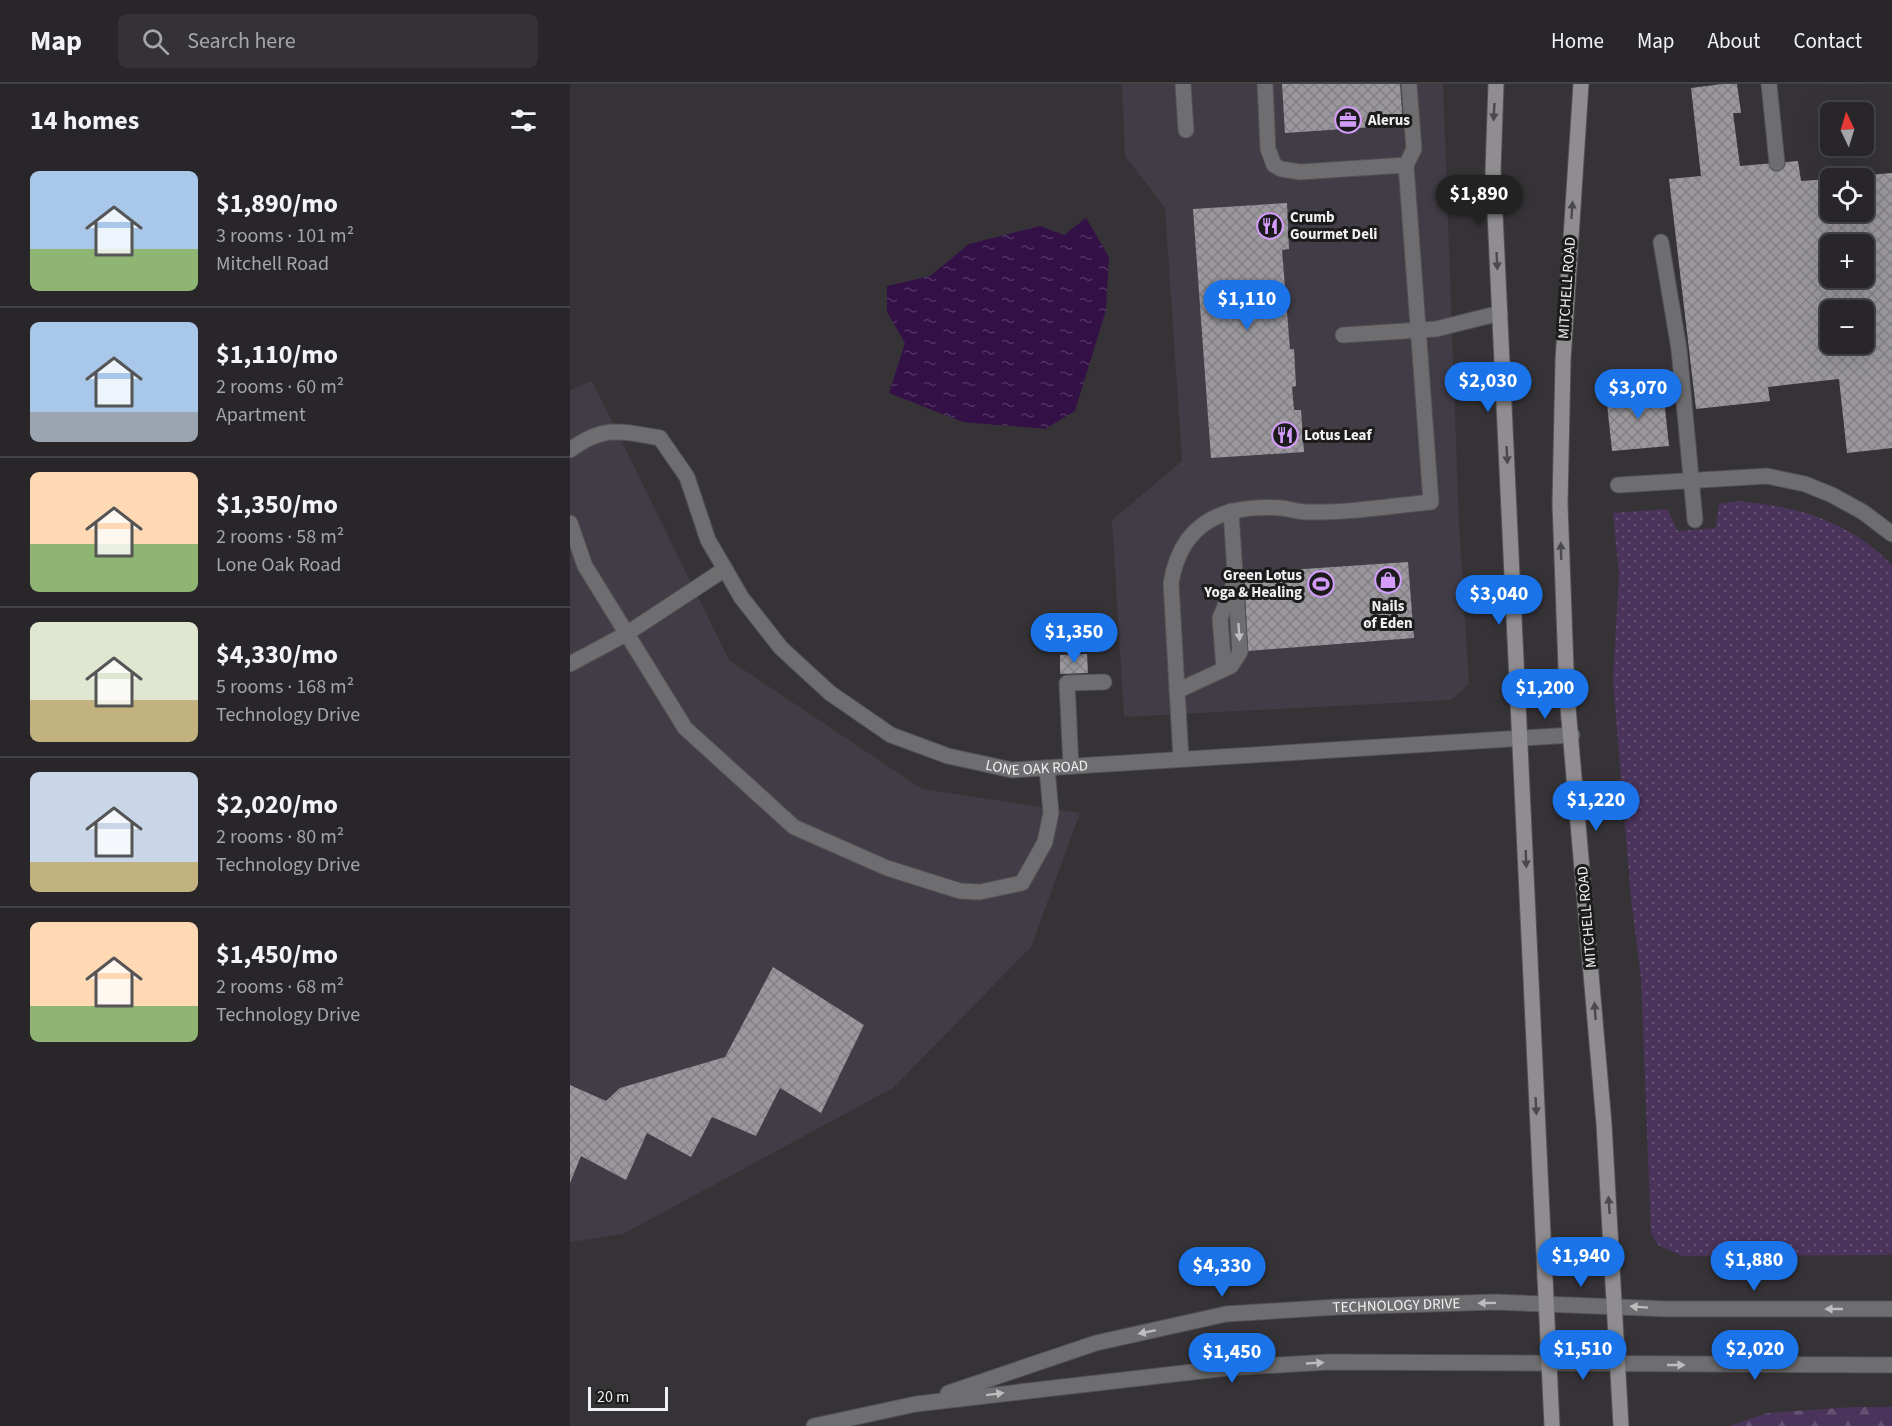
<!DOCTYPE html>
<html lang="en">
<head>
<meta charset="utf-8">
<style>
  :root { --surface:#282629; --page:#343235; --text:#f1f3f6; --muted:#a5a5a8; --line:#444346; --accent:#1a73e8 }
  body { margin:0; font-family:"Source Sans 3",sans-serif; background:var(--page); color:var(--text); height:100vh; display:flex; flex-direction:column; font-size:22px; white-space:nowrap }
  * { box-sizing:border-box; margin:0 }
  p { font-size:20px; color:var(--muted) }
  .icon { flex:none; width:33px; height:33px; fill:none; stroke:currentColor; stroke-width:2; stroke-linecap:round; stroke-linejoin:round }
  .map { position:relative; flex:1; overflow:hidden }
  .sheet { display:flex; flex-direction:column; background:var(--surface); width:570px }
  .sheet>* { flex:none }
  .needle { width:39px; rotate:356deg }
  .fabs { position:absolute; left:1250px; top:18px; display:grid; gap:12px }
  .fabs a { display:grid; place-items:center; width:54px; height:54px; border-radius:9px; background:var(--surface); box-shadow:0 6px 24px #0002,0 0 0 2px var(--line); font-size:30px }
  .scale { position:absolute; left:18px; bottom:15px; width:80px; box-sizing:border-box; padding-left:6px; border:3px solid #f1f0f2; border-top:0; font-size:16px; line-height:21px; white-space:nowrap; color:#f1f0f2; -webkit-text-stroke:4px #1d1c1d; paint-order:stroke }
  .price { position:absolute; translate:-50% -51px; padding:0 14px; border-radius:21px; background:var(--accent); color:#fff; font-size:20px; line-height:39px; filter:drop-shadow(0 2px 3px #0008) }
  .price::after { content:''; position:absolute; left:50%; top:36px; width:18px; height:14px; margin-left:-9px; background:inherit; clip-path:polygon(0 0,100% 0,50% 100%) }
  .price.on { background:#222; color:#fff }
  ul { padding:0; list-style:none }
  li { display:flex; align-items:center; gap:18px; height:150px; padding:0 30px }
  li+li { border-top:2px solid var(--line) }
  li span { display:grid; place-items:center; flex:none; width:168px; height:120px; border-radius:9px; color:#555 }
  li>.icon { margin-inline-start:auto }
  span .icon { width:72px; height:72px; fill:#fffc; stroke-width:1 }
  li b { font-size:26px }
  h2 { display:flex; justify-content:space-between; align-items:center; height:72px; padding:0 30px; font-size:26px }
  header { display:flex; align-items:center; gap:36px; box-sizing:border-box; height:84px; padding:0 30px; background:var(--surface); border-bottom:2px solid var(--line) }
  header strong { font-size:28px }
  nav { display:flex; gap:33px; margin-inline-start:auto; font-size:21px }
  .search { width:420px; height:54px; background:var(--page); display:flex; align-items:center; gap:15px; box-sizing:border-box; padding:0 21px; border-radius:9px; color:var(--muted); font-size:22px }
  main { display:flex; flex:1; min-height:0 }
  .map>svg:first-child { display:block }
  .built { fill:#413c46 }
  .grass { fill:url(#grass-dots) }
  .forest { fill:url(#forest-firs) }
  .water { fill:url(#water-ripples) }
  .building { fill:url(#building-cross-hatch); fill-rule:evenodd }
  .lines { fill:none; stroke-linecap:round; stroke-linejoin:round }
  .service-casing { stroke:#545155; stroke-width:17 }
  .minor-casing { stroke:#545155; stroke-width:17 }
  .tertiary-casing { stroke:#545155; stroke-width:17 }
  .secondary-casing { stroke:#545155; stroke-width:17 }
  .service { stroke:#6e6d6f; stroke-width:15 }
  .minor { stroke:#6e6d6f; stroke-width:15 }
  .tertiary { stroke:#6e6d6f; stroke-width:15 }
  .secondary { stroke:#8f8d90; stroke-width:15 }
  .oneway { fill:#4b494b }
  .oneway2 { fill:#bdbcbe }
  .labels { text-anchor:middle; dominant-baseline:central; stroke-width:6; stroke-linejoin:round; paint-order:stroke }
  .poi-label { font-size:15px; font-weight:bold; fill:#f1f0f2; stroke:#1d1c1d; text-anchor:start }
  .street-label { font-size:15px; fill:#f1f0f2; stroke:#1d1c1d }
</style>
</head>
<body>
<header>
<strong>Map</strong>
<div class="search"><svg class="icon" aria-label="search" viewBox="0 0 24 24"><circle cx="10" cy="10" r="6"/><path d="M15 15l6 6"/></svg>Search here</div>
<nav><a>Home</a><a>Map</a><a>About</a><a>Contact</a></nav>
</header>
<main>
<section class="sheet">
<h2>14 homes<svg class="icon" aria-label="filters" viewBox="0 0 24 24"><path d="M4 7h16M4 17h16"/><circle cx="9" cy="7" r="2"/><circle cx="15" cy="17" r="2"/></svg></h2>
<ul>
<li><span style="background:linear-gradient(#a9c7e8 65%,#8fb573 0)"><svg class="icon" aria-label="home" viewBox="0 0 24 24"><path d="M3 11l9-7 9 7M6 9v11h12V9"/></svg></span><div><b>$1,890/mo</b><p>3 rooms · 101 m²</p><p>Mitchell Road</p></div></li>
<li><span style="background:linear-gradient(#a9c7e8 75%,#9aa5b1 0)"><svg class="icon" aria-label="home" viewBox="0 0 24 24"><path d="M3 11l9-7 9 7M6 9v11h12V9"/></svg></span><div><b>$1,110/mo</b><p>2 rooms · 60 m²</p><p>Apartment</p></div></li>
<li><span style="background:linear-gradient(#ffd9b3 60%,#8fb573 0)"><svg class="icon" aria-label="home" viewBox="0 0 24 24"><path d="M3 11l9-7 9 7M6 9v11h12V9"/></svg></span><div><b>$1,350/mo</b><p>2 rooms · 58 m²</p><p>Lone Oak Road</p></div></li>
<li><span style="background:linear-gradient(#dfe7d0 65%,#c2b280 0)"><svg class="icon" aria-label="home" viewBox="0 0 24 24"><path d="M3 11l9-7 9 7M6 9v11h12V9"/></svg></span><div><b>$4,330/mo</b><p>5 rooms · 168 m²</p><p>Technology Drive</p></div></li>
<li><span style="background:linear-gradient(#c9d6e8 75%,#c2b280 0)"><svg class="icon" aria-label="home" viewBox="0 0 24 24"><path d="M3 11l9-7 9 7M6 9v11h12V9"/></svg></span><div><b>$2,020/mo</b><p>2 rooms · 80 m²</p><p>Technology Drive</p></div></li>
<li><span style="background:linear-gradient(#ffd9b3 70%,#8fb573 0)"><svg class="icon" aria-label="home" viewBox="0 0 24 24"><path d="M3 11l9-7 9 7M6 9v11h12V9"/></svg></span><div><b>$1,450/mo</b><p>2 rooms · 68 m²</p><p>Technology Drive</p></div></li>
</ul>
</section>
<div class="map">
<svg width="1322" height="1342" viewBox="0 0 1322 1342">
  <defs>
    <pattern id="grass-dots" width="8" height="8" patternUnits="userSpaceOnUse" patternTransform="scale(1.5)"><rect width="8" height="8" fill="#4b345b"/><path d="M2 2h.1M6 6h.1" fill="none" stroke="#655273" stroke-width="1.8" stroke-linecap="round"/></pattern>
    <pattern id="forest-firs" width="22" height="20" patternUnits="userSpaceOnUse" patternTransform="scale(1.5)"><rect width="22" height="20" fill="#4b345b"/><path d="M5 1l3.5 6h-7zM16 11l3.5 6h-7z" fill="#655273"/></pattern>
    <pattern id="water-ripples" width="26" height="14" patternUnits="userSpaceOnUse" patternTransform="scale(1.5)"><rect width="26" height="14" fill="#331147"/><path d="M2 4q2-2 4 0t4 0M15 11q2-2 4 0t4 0" fill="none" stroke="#513462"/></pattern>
    <pattern id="building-cross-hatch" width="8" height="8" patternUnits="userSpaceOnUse" patternTransform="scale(1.5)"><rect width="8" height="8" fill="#9b989d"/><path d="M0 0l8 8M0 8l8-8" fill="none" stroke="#828084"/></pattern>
  </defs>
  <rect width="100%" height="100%" fill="#363337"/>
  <g class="built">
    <polygon points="552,0 873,0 889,440 899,600 881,616 554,633 542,436 612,377 595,124 555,72"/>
    <polygon points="22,297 159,576 352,705 510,729 461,863 323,1004 53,1150 0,1158 0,306"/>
  </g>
  <path class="grass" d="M 1168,417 C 1229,423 1277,436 1322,481 L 1322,1171 L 1112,1172 L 1088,1161 L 1081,1149 L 1071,894 L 1061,814 L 1043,597 L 1049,491 L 1043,429 L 1097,425 L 1108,447 L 1146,444 L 1149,420 Z"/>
  <polygon class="forest" points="1283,1323 1322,1323 1322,1342 1158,1342 1198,1329"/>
  <polygon class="water" points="516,134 539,173 536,226 505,327 475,345 393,338 319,309 335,259 317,228 317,202 360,192 399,160 470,142 494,151"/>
  <g class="building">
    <polygon points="712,0 830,0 833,41 715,49"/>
    <path d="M 1152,0 L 1167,0 L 1171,29 L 1163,29 L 1170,82 L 1228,77 L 1231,97 L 1260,95 L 1260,128 L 1293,128 L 1293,94 L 1277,93 L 1322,89 L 1322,364 L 1277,369 L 1269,295 L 1198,303 L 1200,317 L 1126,325 L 1099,95 L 1131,92 L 1121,4 ZM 1260,160 L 1293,160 L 1293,194 L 1260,194 ZM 1260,226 L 1293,226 L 1293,260 L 1260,260 Z"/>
    <polygon points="717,119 719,165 712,166 720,265 724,265 726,302 722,303 724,326 731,326 734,368 641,374 623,125"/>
    <polygon points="1093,305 1099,362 1042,367 1036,310"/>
    <polygon points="838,478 844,554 678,567 674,489"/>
    <polygon points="517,570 518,589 490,590 490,571"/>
    <polygon points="203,883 294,941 251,1029 210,1004 186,1052 142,1033 121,1073 77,1049 56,1096 11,1072 0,1099 0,1001 36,1017 50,1004 155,973"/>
  </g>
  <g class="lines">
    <g class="service-casing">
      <g id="service">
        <polyline points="613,0 616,46"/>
        <polyline points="1199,0 1207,79"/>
        <polyline points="836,81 844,65 839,0"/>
        <polyline points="1091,158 1109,265 1125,436"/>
        <polyline points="773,251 866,245 930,229"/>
        <path d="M 0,366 C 34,341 50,347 90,354"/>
        <polyline points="1048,401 1197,392 1235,400 1262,411 1293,428 1322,450"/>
        <polyline points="0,439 15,482 115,644 224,743 317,784 390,807 410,808 452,799 475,758 481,729 477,684"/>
        <polyline points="0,580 56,550 155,485"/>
        <polyline points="654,585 650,534 663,502"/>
        <polyline points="607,607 661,582 670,568 661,427"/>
        <path d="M 611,675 L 601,499 C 611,438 654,420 711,424 C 720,425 729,428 738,428 C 779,429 821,422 861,418 L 836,81 L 730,88 L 711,85 L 704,81 L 698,65 L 695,0"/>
        <polyline points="501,682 497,599 534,598"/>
      </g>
    </g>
    <g class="minor-casing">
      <g id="minor">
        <path id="s1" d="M 90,354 L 117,393 L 138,456 L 155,485 L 171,513 L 211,564 L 260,609 L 321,651 L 378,672 L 442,686 L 1002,651"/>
      </g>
    </g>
    <g class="tertiary-casing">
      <g id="tertiary">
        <path id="s2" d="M 378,1309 L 526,1259 L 656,1230 L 768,1223 L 926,1218 L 1098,1225 L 1322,1225"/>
        <polyline points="244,1342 346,1320 657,1284 759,1278 1322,1281"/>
      </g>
    </g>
    <g class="secondary-casing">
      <g id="secondary">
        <polyline points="926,0 923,87 982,1342"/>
        <polyline points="1011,0 993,276 990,420 997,612 1034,1040 1051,1342"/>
      </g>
    </g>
    <use href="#service" class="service"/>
    <use href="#minor" class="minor"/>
    <use href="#tertiary" class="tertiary"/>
    <use href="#secondary" class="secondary"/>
  </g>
  <defs><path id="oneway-solid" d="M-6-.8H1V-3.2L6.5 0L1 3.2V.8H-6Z" transform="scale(1.5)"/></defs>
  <g class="oneway">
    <use href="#oneway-solid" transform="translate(924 28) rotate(93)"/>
    <use href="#oneway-solid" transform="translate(1002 126) rotate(-86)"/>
    <use href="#oneway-solid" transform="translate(927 177) rotate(87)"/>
    <use href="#oneway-solid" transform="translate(937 371) rotate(87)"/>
    <use href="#oneway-solid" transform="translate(991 467) rotate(-92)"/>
    <use href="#oneway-solid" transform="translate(956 775) rotate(88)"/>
    <use href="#oneway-solid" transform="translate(1025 927) rotate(-94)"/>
    <use href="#oneway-solid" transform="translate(966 1022) rotate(87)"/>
    <use href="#oneway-solid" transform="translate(1039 1121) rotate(-94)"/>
  </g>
  <g class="oneway2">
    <use href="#oneway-solid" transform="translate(669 548) rotate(86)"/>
    <use href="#oneway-solid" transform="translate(917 1219) rotate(179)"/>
    <use href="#oneway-solid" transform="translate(1069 1223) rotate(-176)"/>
    <use href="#oneway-solid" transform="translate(1264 1225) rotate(180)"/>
    <use href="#oneway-solid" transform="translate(577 1248) rotate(168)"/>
    <use href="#oneway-solid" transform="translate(745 1279) rotate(-3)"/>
    <use href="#oneway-solid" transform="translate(1106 1281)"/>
    <use href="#oneway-solid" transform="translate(425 1310) rotate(-7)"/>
  </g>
  <defs>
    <g id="office-ring" transform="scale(1.35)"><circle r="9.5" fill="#1d1c1d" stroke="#d49cfb" stroke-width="1.5"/><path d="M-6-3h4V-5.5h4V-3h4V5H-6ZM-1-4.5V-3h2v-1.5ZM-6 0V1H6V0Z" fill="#d49cfb"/></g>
    <g id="restaurant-ring" transform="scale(1.35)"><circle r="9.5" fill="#1d1c1d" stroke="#d49cfb" stroke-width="1.5"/><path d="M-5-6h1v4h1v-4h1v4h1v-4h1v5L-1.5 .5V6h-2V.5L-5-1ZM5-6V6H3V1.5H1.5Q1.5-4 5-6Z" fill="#d49cfb"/></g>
    <g id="shop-ring" transform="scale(1.35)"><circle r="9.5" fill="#1d1c1d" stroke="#d49cfb" stroke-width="1.5"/><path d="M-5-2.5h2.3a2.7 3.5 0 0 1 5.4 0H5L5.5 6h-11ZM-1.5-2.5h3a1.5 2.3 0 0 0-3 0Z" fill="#d49cfb"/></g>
    <g id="stadium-ring" transform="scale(1.35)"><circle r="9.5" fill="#1d1c1d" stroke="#d49cfb" stroke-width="1.5"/><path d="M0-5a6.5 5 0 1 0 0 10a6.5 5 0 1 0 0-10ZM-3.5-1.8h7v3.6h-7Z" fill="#d49cfb"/></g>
  </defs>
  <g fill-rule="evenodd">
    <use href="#office-ring" x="778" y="36"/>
    <use href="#restaurant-ring" x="700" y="142"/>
    <use href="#restaurant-ring" x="715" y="351"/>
    <use href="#shop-ring" x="818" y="496"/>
    <use href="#stadium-ring" x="751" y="500"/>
  </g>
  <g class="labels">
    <g class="poi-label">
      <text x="798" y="36">Alerus</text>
      <text x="720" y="133">Crumb<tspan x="720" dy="17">Gourmet Deli</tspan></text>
      <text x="734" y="351">Lotus Leaf</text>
      <text x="732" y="491" text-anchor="end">Green Lotus<tspan x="732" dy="17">Yoga &amp; Healing</tspan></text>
      <text x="818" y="522" text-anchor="middle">Nails<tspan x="818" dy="17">of Eden</tspan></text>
    </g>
    <g class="street-label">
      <text transform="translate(997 204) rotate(-86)">MITCHELL ROAD</text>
      <text stroke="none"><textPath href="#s1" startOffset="536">LONE OAK ROAD</textPath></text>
      <text transform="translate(1017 833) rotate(-95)">MITCHELL ROAD</text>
      <text stroke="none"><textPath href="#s2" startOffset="460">TECHNOLOGY DRIVE</textPath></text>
    </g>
  </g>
</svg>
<div class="fabs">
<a><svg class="needle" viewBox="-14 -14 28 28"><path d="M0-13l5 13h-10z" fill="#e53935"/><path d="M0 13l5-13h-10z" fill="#a5a5a8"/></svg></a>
<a><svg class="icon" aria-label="locate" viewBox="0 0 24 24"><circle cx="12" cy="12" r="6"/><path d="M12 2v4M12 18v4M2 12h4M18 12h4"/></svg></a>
<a>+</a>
<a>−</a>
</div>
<div class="scale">20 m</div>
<b class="price on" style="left:909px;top:142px">$1,890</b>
<b class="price" style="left:677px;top:247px">$1,110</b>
<b class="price" style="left:918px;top:329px">$2,030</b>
<b class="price" style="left:1068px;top:336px">$3,070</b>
<b class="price" style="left:929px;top:542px">$3,040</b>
<b class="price" style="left:504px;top:580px">$1,350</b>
<b class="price" style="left:975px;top:636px">$1,200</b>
<b class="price" style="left:1026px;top:748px">$1,220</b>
<b class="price" style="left:1011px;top:1204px">$1,940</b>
<b class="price" style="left:1184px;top:1208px">$1,880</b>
<b class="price" style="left:652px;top:1214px">$4,330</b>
<b class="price" style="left:1013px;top:1297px">$1,510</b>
<b class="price" style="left:1185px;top:1297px">$2,020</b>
<b class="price" style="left:662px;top:1300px">$1,450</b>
</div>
</main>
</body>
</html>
